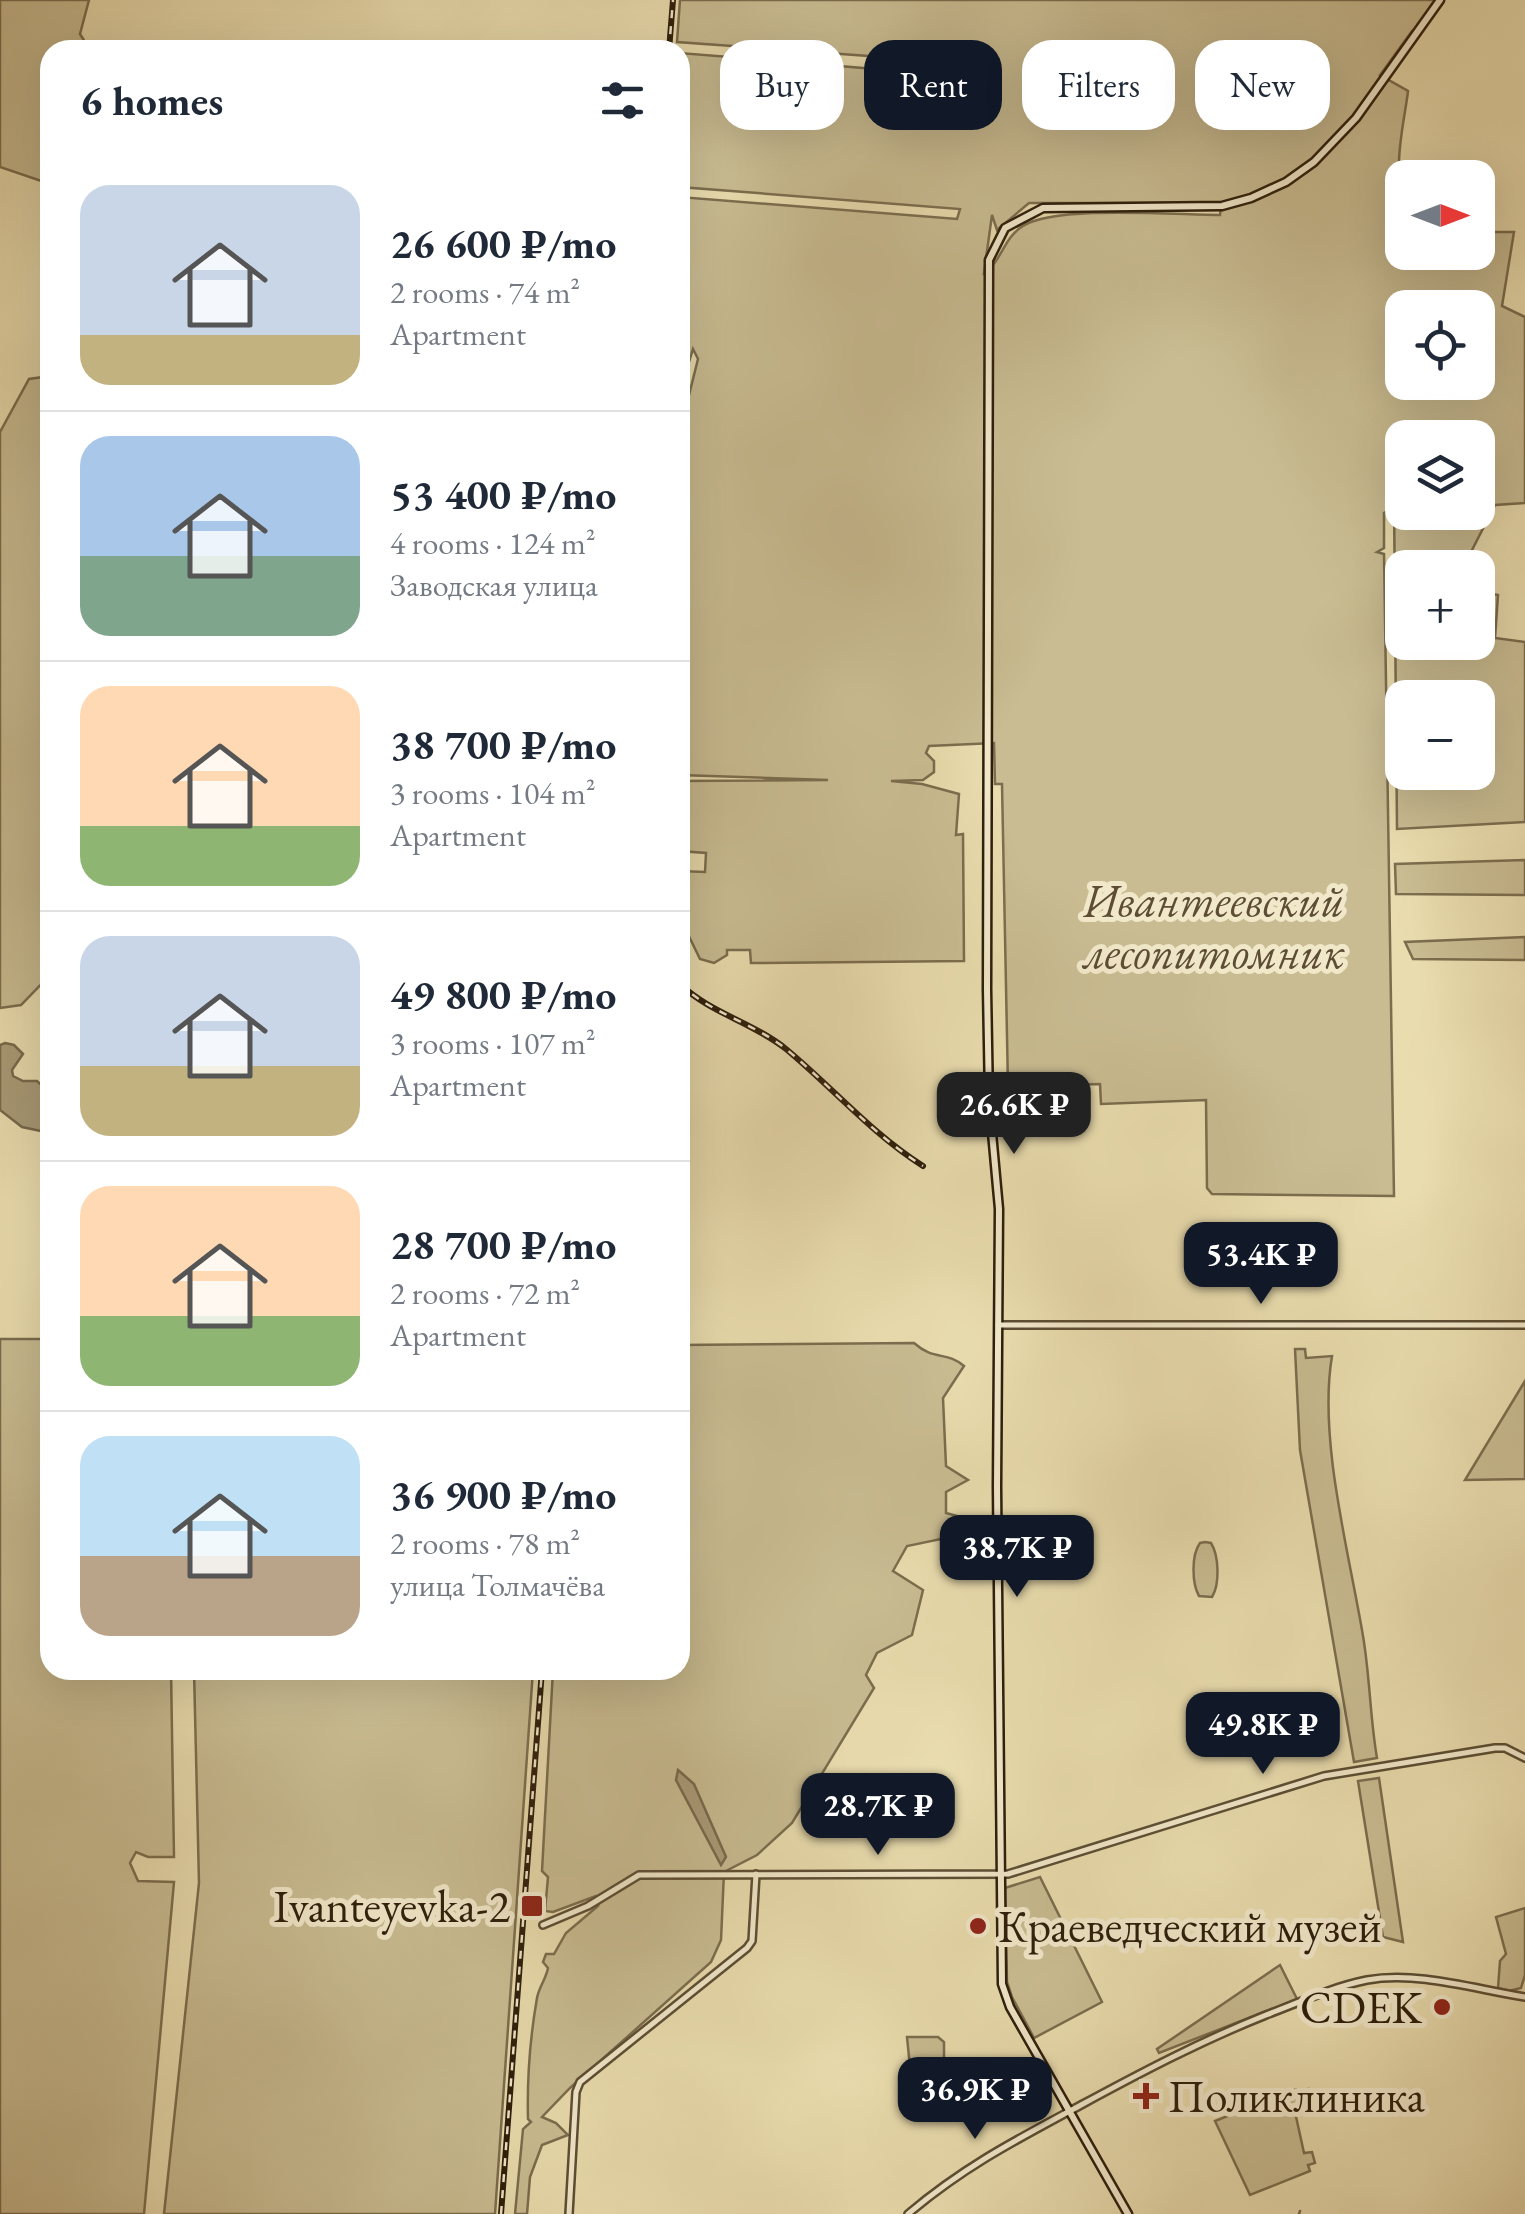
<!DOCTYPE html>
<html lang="en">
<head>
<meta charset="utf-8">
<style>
  :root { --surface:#fff; --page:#f2f2f3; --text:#1f2937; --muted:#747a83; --line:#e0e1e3; --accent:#111827 }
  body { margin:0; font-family:"EB Garamond",serif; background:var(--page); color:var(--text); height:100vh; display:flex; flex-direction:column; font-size:38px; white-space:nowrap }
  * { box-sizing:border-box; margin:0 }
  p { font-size:32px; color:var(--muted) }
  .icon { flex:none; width:55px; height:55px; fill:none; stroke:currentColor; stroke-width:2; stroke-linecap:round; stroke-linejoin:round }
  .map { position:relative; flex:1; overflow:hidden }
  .sheet { position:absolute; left:40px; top:40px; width:650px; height:1640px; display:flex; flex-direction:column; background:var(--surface); border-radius:30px; box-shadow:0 10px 40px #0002 }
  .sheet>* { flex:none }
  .hud { position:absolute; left:720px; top:40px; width:655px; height:90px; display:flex; gap:20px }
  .needle { width:65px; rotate:90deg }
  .tools { position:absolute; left:1385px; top:160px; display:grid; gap:20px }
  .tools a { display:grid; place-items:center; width:110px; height:110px; border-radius:20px; background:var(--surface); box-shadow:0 10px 40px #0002; font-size:50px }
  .price { position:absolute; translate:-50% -85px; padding:0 22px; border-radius:20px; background:var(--accent); color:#fff; font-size:32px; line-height:65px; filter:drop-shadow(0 2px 5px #0008) }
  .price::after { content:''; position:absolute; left:50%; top:60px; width:30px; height:22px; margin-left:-15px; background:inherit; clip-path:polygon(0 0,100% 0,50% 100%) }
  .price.current { background:#222; color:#fff }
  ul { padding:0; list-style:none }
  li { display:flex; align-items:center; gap:30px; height:250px; padding:0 40px }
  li+li { border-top:2px solid var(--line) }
  li span { display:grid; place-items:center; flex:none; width:280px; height:200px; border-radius:30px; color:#555 }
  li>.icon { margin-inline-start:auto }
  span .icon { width:120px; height:120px; fill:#fffc; stroke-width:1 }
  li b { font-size:42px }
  h2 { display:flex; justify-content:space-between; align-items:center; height:120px; padding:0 40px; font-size:42px }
  .pill { padding:0 35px; border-radius:30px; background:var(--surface); box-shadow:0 10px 40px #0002; font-size:35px; line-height:90px }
  .pill.current { background:var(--accent); color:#fff }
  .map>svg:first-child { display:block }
  .green { fill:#c9bc92; stroke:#7b6d4e; stroke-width:2.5; fill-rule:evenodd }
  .water { fill:#a99b77; stroke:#77694c; stroke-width:2.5 }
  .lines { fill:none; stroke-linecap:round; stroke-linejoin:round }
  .stream { stroke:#77694c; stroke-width:2.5 }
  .tertiary-casing { stroke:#5c4e34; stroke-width:10 }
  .secondary-casing { stroke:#2d1e0b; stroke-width:11 }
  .tertiary { stroke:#f1e8ca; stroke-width:5 }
  .secondary { stroke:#f1e8ca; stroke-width:6 }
  .rail-casing { stroke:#2d1e0b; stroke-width:6 }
  .rail { stroke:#f1e8ca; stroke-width:2.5; stroke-dasharray:8; stroke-linecap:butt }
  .poi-dot { fill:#8f2418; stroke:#f1e8ca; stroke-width:4 }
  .labels { text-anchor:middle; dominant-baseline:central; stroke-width:10; stroke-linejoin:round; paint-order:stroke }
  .park-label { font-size:45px; font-style:italic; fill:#5c4d34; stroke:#f1e8ca }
  .poi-label { font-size:45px; fill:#2d1e0b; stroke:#f1e8ca; text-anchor:end }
</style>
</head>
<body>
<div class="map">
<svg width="1525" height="2214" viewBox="0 0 1525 2214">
  <rect width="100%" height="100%" fill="#e9dcae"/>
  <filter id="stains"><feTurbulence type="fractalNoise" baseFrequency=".002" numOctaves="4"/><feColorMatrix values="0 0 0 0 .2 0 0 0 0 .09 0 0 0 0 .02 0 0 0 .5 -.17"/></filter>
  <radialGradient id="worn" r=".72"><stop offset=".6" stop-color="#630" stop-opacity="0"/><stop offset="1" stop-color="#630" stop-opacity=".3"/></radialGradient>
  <g class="green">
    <polygon points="0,0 89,0 80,34 90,50 50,50 50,184 0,167"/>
    <path d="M 680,0 L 1437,0 L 1416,33 L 1412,31 L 1380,75 L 1408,91 C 1405,116 1398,144 1399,169 C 1400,196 1406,203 1394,231 L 1402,231 L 1402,252 L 1478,252 L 1478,232 L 1514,232 L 1502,306 L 1525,317 L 1525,503 L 1495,505 L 1470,554 L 1470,567 L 1402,568 L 1402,642 L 1478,642 L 1478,591 L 1498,595 L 1495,638 L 1525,642 L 1525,822 L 1397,829 L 1394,499 L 1391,509 L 1384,513 L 1384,548 L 1377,552 L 1384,554 L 1394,1196 L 1212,1194 L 1207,1188 L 1206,1100 L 1101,1104 L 1100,1084 L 1008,1087 L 1002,784 L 995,784 L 994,743 L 929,746 L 926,753 L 934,761 L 934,772 L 923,780 L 891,781 L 922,784 L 959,794 L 956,835 L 963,834 L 964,961 L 751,963 L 750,950 L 727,950 L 727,955 L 714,963 L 700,959 L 680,918 L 680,871 L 705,872 L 706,853 L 680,851 L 680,781 L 828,780 L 680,775 L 680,411 L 685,411 L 698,359 L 693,349 L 689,362 L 680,362 L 680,348 L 689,336 L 684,322 L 680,320 L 680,197 L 957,219 L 960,209 L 680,187 L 680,53 L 925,73 L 919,62 L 918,66 L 908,67 L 896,58 L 677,42 ZM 1029,203 L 1220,203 L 1221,204 L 1220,215 C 1176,215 1056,205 1023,226 C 1003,238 1003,260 984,273 L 992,215 L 997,230 ZM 1402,308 L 1478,308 L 1478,382 L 1402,382 ZM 1402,438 L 1478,438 L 1478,512 L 1402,512 ZM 1402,698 L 1478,698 L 1478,772 L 1402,772 Z"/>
    <polygon points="50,376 50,975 21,1005 0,1008 0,432 29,379"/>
    <polygon points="1525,860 1525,895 1396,894 1395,864"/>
    <polygon points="1525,937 1525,960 1413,959 1405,942"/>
    <polygon points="0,1339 50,1339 50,1670 171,1670 174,1857 148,1857 136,1852 130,1863 138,1881 174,1882 144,2214 0,2214"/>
    <path d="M 914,1343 C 934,1361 947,1351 964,1366 L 943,1398 L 946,1466 L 968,1480 L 946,1492 L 946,1513 L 961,1517 L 951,1537 L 907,1546 L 893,1571 L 923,1590 L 912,1635 L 877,1653 L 866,1675 L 874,1688 L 792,1823 L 757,1855 L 724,1872 L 721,1940 L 711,1962 L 570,2088 L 542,2117 L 556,2123 L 568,2135 L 542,2145 L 530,2177 L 527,2214 L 515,2214 L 523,2129 L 531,2122 L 528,2119 C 527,2079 530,2038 537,1998 C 539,1987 546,1979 548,1968 L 543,1962 L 546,1954 L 554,1954 L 566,1933 L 598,1906 L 600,1900 L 596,1896 L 553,1912 L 545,1911 L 548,1877 L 542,1871 L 553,1670 L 680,1670 L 680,1345 Z"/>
    <path d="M 1295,1349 L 1305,1349 L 1306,1358 L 1332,1356 C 1318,1439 1349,1552 1363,1636 C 1370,1677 1370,1718 1377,1758 L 1354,1762 L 1300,1450 Z"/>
    <polygon points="1525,1381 1525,1479 1465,1480"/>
    <path d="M 1205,1542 L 1211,1543 C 1219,1556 1220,1584 1212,1597 L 1199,1596 C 1192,1584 1191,1555 1200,1543 Z"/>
    <polygon points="194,1670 533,1670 495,2214 164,2214 199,1883"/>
    <polygon points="1379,1778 1403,1942 1383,1937 1358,1781"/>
    <polygon points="1040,1877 1102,2002 1034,2038 1012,1997 1007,1982 1005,1888"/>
    <polygon points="1525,1908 1525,1975 1521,1988 1509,1991 1498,1988 1500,1961 1506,1954 1496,1917"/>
    <polygon points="1280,1965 1297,1999 1159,2053 1157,2049"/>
    <polygon points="907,2037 938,2037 944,2042 944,2067 910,2067"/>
    <polygon points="1309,2089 1311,2103 1295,2112 1304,2153 1312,2152 1315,2163 1308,2165 1310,2171 1250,2195 1215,2121 1293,2090"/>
  </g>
  <g class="water">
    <polygon points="5,1043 14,1045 23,1054 12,1070 13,1076 23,1081 37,1081 50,1093 50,1133 22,1127 0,1110 0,1045"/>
    <polygon points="678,1770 694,1784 726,1857 721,1865 676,1780"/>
  </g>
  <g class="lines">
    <polyline class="stream" points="1299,2214 1300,2211"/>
    <g class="tertiary-casing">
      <g id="tertiary">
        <polyline points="998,1325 1525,1325"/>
        <polyline points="543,1925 588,1906 639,1875 1008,1874 1324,1776 1495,1748 1505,1748 1525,1758"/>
        <polyline points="569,2214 576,2092 580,2082 747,1948 752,1941 756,1874"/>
        <path d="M 908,2214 C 965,2166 1016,2140 1081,2105 C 1142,2072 1201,2041 1266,2015 C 1298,2003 1332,1987 1367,1980 C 1418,1971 1474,1989 1525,1997"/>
      </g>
    </g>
    <g class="secondary-casing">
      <polyline id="secondary" points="1128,2214 1010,2007 1002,1984 997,1486 999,1209 989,1100 987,989 989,260 1005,228 1043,208 1222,206 1251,198 1286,182 1314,162 1356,118 1440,0"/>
    </g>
    <use href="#tertiary" class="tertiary"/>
    <use href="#secondary" class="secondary"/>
    <g class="rail-casing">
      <g id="rail">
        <polyline points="669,50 673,0"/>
        <path d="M 680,984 C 710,1013 754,1023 786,1049 C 832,1087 872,1134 923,1166"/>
        <polyline points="501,2214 542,1670"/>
      </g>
    </g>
    <use href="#rail" class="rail"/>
  </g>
  <g class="poi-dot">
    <rect x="520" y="1894" width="24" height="24" rx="5"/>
    <circle cx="978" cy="1926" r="10"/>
    <circle cx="1442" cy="2007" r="10"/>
    <path d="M1141 2081h10v10h10v10h-10v10h-10v-10h-10v-10h10z"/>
  </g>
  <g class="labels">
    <g class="park-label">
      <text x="1214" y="900">Ивантеевский<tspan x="1214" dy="52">лесопитомник</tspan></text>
    </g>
    <g class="poi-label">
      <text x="510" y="1906">Ivanteyevka-2</text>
      <text x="998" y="1926" text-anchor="start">Краеведческий музей</text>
      <text x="1422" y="2007">CDEK</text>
      <text x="1168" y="2096" text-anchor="start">Поликлиника</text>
    </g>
  </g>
  <rect width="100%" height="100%" filter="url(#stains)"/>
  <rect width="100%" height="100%" fill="url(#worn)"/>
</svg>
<div class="tools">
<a><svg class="needle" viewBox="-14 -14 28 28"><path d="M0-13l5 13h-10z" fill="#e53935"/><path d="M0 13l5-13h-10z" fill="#747a83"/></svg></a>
<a><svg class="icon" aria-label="locate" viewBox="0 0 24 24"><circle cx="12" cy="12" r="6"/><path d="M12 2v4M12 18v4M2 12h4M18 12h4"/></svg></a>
<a><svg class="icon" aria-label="layers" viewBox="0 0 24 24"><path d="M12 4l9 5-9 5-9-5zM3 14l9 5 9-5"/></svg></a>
<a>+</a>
<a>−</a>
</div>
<b class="price current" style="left:1014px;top:1157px">26.6K ₽</b>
<b class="price" style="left:1261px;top:1307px">53.4K ₽</b>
<b class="price" style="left:1017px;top:1600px">38.7K ₽</b>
<b class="price" style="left:1263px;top:1777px">49.8K ₽</b>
<b class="price" style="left:878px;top:1858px">28.7K ₽</b>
<b class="price" style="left:975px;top:2142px">36.9K ₽</b>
<div class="hud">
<a class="pill">Buy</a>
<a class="pill current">Rent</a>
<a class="pill">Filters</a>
<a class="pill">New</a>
</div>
<section class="sheet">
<h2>6 homes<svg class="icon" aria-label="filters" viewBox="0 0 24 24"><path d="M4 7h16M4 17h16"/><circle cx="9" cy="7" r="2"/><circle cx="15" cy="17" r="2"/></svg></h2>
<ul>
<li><span style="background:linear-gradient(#c9d6e8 75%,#c2b280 0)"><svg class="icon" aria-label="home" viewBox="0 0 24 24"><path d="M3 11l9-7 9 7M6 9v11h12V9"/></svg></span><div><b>26 600 ₽/mo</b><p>2 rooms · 74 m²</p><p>Apartment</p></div></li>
<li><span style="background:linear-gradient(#a9c7e8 60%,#7fa58c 0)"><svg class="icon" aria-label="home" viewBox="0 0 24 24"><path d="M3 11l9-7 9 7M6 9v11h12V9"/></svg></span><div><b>53 400 ₽/mo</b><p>4 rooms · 124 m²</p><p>Заводская улица</p></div></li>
<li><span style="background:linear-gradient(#ffd9b3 70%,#8fb573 0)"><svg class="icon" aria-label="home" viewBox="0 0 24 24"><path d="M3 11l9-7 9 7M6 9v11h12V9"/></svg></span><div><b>38 700 ₽/mo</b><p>3 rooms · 104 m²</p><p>Apartment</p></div></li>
<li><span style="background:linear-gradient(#c9d6e8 65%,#c2b280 0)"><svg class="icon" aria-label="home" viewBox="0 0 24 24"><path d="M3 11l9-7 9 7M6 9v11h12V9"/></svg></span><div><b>49 800 ₽/mo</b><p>3 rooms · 107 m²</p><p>Apartment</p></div></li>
<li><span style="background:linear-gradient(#ffd9b3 65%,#8fb573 0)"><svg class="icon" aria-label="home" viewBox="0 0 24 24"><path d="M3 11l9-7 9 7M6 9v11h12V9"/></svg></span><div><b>28 700 ₽/mo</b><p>2 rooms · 72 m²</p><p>Apartment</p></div></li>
<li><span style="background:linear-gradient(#bfe0f5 60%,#b9a48a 0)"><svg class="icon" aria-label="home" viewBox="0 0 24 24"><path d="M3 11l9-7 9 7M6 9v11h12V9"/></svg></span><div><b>36 900 ₽/mo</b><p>2 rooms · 78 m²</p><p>улица Толмачёва</p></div></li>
</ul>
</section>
</div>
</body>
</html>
